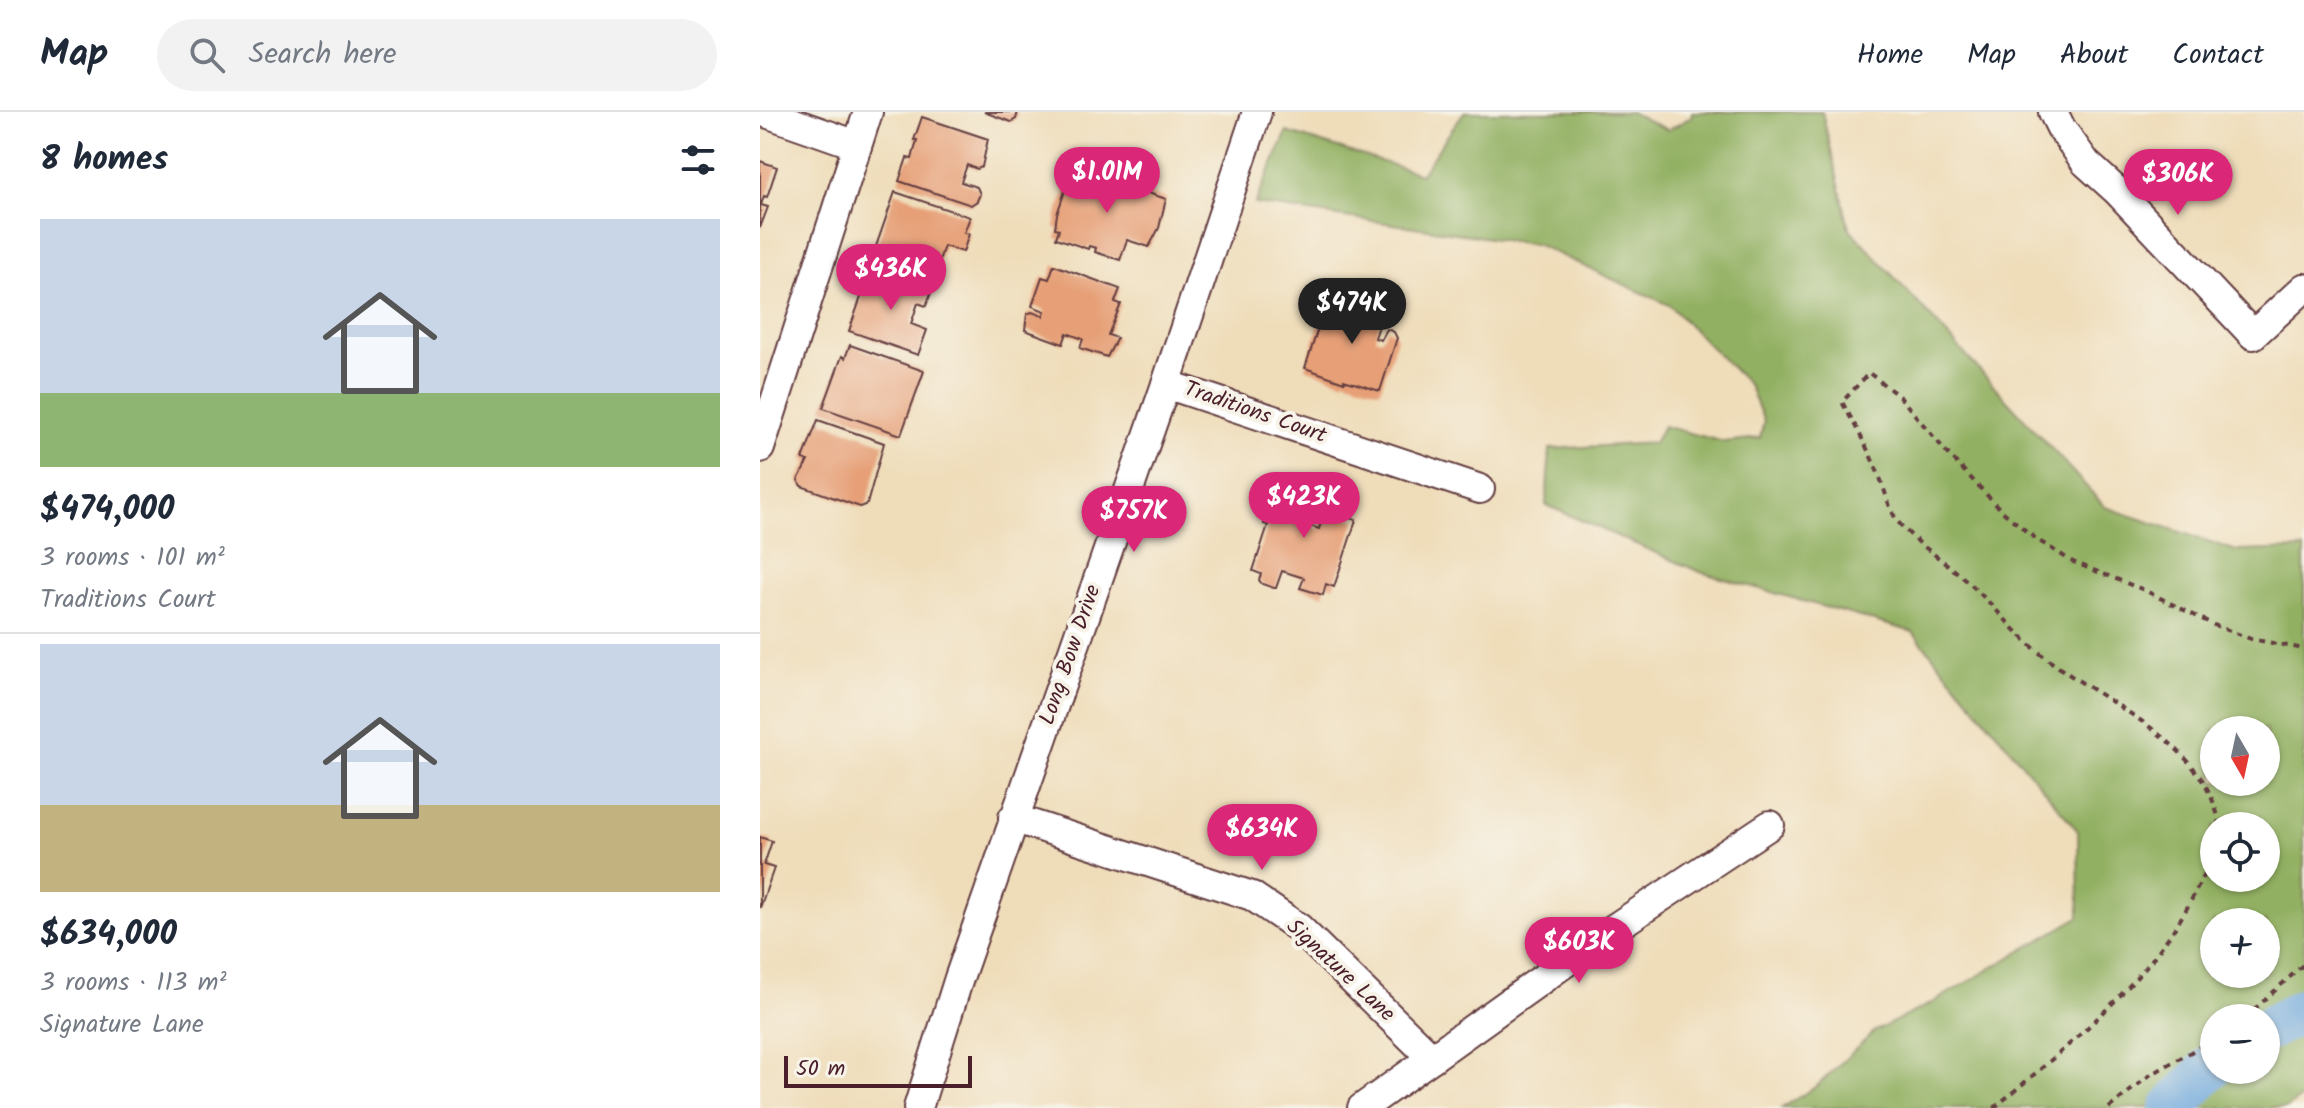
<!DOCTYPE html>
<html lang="en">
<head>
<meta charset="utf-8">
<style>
  :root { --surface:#fff; --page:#f2f2f3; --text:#1f2937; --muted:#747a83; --line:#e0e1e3; --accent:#db2777 }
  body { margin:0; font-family:Kalam,sans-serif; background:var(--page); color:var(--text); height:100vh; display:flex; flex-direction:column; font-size:30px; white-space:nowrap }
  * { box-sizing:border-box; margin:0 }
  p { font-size:26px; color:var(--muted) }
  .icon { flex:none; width:44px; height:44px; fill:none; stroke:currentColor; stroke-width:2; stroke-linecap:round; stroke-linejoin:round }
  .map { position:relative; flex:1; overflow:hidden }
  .panel { display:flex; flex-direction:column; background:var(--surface); width:760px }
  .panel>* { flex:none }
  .needle { width:52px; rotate:171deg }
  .fabs { position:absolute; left:1440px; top:604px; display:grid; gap:16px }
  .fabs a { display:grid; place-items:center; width:80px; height:80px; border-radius:50%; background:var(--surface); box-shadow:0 2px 6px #0004; font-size:40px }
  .scale { position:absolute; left:24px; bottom:20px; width:188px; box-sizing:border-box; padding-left:8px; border:4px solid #4a1f2b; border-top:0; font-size:22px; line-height:28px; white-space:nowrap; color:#4a1f2b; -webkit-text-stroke:6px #f7f3e8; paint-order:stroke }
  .price { position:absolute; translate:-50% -68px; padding:0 18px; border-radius:28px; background:var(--accent); color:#fff; font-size:26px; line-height:52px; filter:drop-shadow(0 2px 4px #0008) }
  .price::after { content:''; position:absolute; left:50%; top:48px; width:24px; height:18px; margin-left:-12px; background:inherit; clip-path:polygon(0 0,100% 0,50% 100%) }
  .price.active { background:#222; color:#fff }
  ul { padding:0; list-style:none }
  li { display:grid; align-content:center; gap:16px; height:424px; padding:0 40px }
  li+li { border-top:2px solid var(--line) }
  li span { display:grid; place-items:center; height:248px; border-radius:0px; color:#555 }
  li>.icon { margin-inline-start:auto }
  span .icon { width:144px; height:144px; fill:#fffc; stroke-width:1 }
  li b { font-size:34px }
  h2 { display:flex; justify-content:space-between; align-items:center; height:96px; padding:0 40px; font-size:34px }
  header { display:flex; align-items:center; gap:48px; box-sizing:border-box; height:112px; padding:0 40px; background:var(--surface); border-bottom:2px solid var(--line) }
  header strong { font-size:38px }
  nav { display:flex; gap:44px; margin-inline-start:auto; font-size:28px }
  .search { width:560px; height:72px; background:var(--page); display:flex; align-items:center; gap:20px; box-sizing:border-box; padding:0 28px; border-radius:44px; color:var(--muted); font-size:30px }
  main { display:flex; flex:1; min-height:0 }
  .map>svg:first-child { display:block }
  .forest { fill:#92b062; stroke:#6e6846; stroke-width:2; fill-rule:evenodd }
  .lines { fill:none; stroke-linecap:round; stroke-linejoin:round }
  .river { stroke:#6da7dd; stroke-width:44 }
  .building { fill:#e69f76; fill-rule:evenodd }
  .minor-casing { stroke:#633c40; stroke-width:32 }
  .path { stroke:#633c40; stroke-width:4; stroke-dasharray:6 6; stroke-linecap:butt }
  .minor { stroke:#fff; stroke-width:28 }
  .labels { text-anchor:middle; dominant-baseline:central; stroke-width:8; stroke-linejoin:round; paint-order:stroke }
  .street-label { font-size:22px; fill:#4a1f2b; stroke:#f7f3e8 }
</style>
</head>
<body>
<header>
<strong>Map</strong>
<div class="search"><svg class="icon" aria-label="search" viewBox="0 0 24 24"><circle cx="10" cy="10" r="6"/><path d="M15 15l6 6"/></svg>Search here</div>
<nav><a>Home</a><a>Map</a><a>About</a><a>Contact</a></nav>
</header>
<main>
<section class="panel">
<h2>8 homes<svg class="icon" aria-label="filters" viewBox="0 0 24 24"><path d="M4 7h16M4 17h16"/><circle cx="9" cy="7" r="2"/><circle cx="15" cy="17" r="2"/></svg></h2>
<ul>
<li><span style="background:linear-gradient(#c9d6e8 70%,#8fb573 0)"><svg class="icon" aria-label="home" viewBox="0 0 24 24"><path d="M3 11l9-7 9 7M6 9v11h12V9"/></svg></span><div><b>$474,000</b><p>3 rooms · 101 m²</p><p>Traditions Court</p></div></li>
<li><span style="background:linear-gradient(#c9d6e8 65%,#c2b280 0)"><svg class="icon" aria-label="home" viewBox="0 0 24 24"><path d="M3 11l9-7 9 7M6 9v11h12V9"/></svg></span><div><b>$634,000</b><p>3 rooms · 113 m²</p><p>Signature Lane</p></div></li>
</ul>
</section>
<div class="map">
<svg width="1544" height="996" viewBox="0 0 1544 996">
  <rect width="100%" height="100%" fill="#f7f3e8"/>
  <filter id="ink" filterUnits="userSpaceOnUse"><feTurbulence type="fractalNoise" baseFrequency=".0125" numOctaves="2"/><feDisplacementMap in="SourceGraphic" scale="16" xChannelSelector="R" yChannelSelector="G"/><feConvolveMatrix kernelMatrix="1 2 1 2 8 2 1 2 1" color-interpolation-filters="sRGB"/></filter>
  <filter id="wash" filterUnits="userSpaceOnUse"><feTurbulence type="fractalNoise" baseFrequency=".006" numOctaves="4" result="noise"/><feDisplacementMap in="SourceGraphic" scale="32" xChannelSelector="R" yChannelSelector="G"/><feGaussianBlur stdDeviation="1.8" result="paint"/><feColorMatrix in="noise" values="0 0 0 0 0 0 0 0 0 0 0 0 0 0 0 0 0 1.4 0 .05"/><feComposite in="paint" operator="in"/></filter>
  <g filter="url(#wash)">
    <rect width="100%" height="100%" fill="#efddba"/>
    <path class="forest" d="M 704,0 L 870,0 L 908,18 L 931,5 L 932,0 L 1062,0 L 1089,116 L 1345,395 L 1477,439 L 1544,437 L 1544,984 L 1527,996 L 1022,996 L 1058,973 L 1115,919 L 1170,892 L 1319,805 L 1318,719 L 1153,520 L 940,460 L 786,393 L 790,337 L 894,331 L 903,314 L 964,330 L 1000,326 L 1004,309 L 989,273 L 909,193 L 778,133 L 495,92 L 527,20 L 661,62 ZM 1454,618 L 1506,618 L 1506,670 L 1454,670 ZM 1454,714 L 1506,714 L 1506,766 L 1454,766 ZM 1454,810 L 1506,810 L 1506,862 L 1454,862 ZM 1454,906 L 1506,906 L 1506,958 L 1454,958 Z"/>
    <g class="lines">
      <g class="river">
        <polyline points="1506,918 1544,898"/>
        <polyline points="1412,996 1454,952"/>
      </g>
    </g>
    <g id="blocks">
      <g class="building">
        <polygon points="224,0 258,0 256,7 251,10"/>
        <polygon points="162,5 228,27 222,55 217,57 207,53 201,70 217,75 220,82 217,89 211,93 139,69 147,46 152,47 157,28 154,28"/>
        <polygon points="0,49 17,55 7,85 4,84 1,93 8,95 0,116"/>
        <polygon points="313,56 406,87 399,116 389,135 367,128 360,148 335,140 336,136 329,134 328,137 296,126 299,117 295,116 297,102"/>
        <polygon points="135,80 210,105 204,121 209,122 203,140 184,134 174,164 113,143"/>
        <polygon points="294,153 360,177 355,190 361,192 348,223 357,226 347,245 320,236 323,227 307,221 303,232 265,218 267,202 272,200 283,204 285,199 272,194 282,165 289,167"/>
        <polygon points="111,157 172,178 166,194 158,191 151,212 167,218 158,243 89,219"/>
        <polygon points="570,186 588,192 585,202 590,204 594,191 623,201 615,226 621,228 627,217 634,220 637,226 620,279 584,268 584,270 545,256 565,195 567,196"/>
        <polygon points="90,233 164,259 141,323 63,296 82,244 85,246"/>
        <polygon points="58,308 124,331 107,392 100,395 41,374 38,368 48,349 43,347"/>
        <path d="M 523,371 L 580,387 L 575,401 L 596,408 L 574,475 L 566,472 L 563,483 L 540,476 L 544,466 L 522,459 L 516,476 L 514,476 L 502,472 L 499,468 L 501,462 L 493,459 L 508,413 L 504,412 L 511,392 L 517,390 ZM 544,395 L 564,402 L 559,417 L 539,410 Z"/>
        <polygon points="0,725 12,729 4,753 14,756 0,796"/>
      </g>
    </g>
  </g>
  <g filter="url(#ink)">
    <use href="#blocks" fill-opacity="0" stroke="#633c40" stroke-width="2"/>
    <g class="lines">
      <g class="minor-casing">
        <g id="minor">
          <polyline points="3,0 97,33"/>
          <polyline points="1293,0 1301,16 1326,51 1358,80 1493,223 1544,176"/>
          <polyline points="406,272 720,377"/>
          <polyline points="0,336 108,0"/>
          <polyline points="253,706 492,784 539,816 672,946"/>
          <polyline points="158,996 199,866 406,272 497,0"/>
          <polyline points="602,996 841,825 1010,713"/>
        </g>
      </g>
      <g class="path">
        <path d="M 1460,714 C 1445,628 1348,594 1286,546 C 1254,521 1230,488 1199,462 C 1178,444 1157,432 1139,411 C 1129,399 1126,380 1120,366 C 1110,340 1096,315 1082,290 L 1109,261 L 1140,285 L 1189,343 L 1242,399 L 1276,427 L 1313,450 L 1384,478 L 1454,513 L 1491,527 L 1544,537"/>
        <polyline points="1485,906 1544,852"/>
        <path d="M 1234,996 C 1320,924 1421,845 1454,733"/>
        <polyline points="1349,996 1390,963 1454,927"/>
      </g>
      <use href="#minor" class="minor"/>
    </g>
  </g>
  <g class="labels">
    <g class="street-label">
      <text transform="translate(495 301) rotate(19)">Traditions Court</text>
      <text transform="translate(311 543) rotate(-71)">Long Bow Drive</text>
      <text transform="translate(580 859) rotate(43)">Signature Lane</text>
    </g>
  </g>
</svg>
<div class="fabs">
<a><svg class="needle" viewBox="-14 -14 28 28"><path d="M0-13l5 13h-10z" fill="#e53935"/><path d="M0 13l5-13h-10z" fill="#747a83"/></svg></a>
<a><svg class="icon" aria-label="locate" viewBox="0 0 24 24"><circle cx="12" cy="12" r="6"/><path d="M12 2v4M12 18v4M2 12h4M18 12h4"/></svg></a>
<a>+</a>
<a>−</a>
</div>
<div class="scale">50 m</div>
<b class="price" style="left:347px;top:103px">$1.01M</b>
<b class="price" style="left:1418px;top:105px">$306K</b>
<b class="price" style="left:131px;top:200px">$436K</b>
<b class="price active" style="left:592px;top:234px">$474K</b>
<b class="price" style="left:544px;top:428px">$423K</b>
<b class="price" style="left:374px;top:442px">$757K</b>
<b class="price" style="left:502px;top:760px">$634K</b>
<b class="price" style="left:819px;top:873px">$603K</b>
</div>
</main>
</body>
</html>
